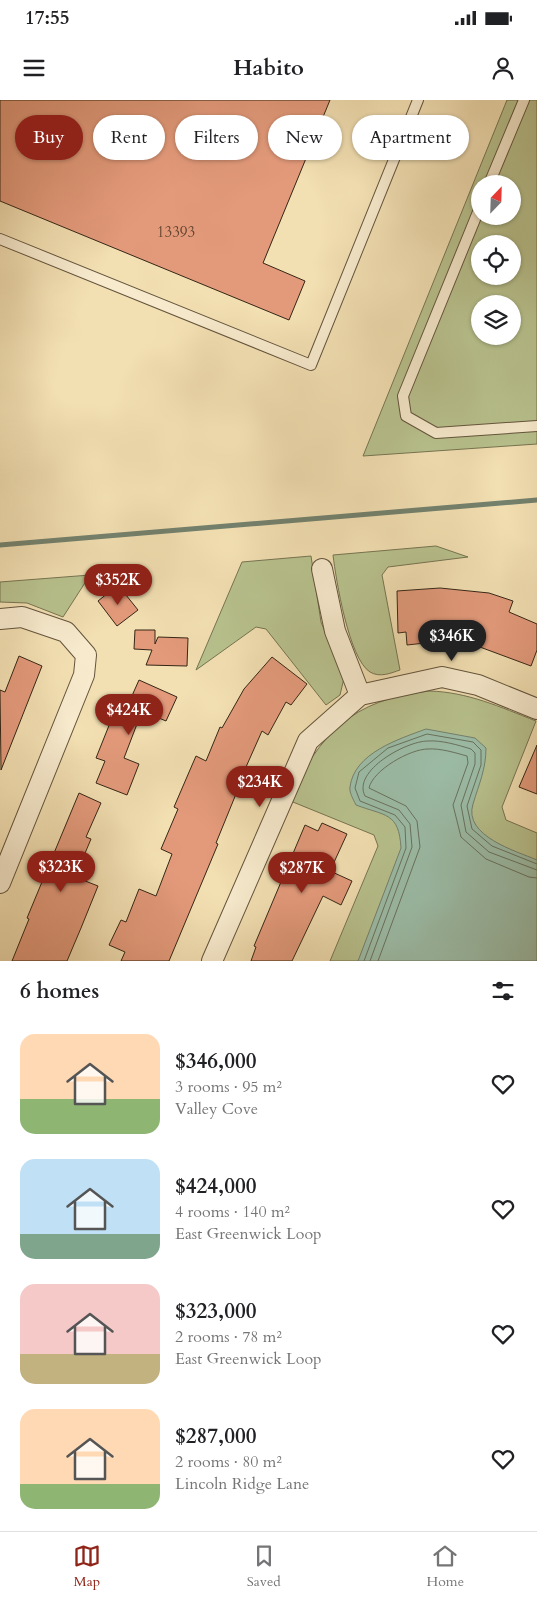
<!DOCTYPE html>
<html lang="en">
<head>
<meta charset="utf-8">
<style>
  :root { --surface:#fff; --page:#f2f2f2; --text:#202124; --muted:#757577; --line:#e0e0e0; --accent:#8f2418 }
  body { margin:0; font-family:Cardo,serif; background:var(--page); color:var(--text); height:100vh; display:flex; flex-direction:column; font-size:19px; white-space:nowrap }
  * { box-sizing:border-box; margin:0 }
  p { font-size:16px; color:var(--muted) }
  .icon { flex:none; width:28px; height:28px; fill:none; stroke:currentColor; stroke-width:2; stroke-linecap:round; stroke-linejoin:round }
  .map { position:relative; height:861px; overflow:hidden }
  .side { display:flex; flex-direction:column; background:var(--surface); flex:1 }
  .side>* { flex:none }
  .banner { position:absolute; left:15px; top:15px; width:508px; height:45px; display:flex; gap:10px }
  .needle { width:32px; rotate:23deg }
  .fabs { position:absolute; left:471px; top:75px; display:grid; gap:10px }
  .fabs a { display:grid; place-items:center; width:50px; height:50px; border-radius:50%; background:var(--surface); box-shadow:0 1px 4px #0004; font-size:25px }
  .price { position:absolute; translate:-50% -42px; padding:0 11px; border-radius:18px; background:var(--accent); color:#fff; font-size:16px; line-height:32px; filter:drop-shadow(0 1px 2px #0008) }
  .price::after { content:''; position:absolute; left:50%; top:30px; width:15px; height:11px; margin-left:-8px; background:inherit; clip-path:polygon(0 0,100% 0,50% 100%) }
  .price.on { background:#222; color:#fff }
  ul { padding:0; list-style:none }
  li { display:flex; align-items:center; gap:15px; height:125px; padding:0 20px }
  li span { display:grid; place-items:center; flex:none; width:140px; height:100px; border-radius:15px; color:#555 }
  li>.icon { margin-inline-start:auto }
  span .icon { width:60px; height:60px; fill:#fffc; stroke-width:1 }
  li b { font-size:21px }
  h2 { display:flex; justify-content:space-between; align-items:center; height:60px; padding:0 20px; font-size:21px }
  .pill { padding:0 18px; border-radius:22px; background:var(--surface); box-shadow:0 1px 4px #0004; font-size:18px; line-height:45px }
  .pill.on { background:var(--accent); color:#fff }
  .status { display:flex; justify-content:space-between; align-items:center; height:35px; padding:0 25px; background:var(--surface); direction:ltr }
  .status svg { height:14px; fill:currentColor }
  header { display:flex; justify-content:space-between; align-items:center; height:65px; padding:0 20px; background:var(--surface); font-size:22px; font-weight:600 }
  .dock { display:flex; justify-content:space-around; align-items:center; height:70px; border-top:1px solid var(--line); background:var(--surface); font-size:14px; color:var(--muted) }
  .dock a { display:grid; justify-items:center; gap:2px }
  .dock .on { color:var(--accent) }
  .map>svg:first-child { display:block }
  .green { fill:#b8c28e; stroke:#767452; fill-rule:evenodd }
  .water { fill:#9cbda8; stroke:#73816d }
  .lines { fill:none; stroke-linecap:round; stroke-linejoin:round }
  .shore { stroke:#68725e; stroke-width:1 }
  .stream { stroke:#73816d; stroke-width:5 }
  .building { fill:#e39a7b; stroke:#352615 }
  .lane-casing { stroke:#64543c; stroke-width:12 }
  .street-casing { stroke:#64543c; stroke-width:22 }
  .lane { stroke:#f7eacd; stroke-width:10 }
  .street { stroke:#f7eacd; stroke-width:20 }
  .labels { text-anchor:middle; dominant-baseline:central; stroke-width:4; stroke-linejoin:round; paint-order:stroke }
  .number-label { font-size:15px; fill:#60432e }
</style>
</head>
<body>
<div class="status"><b>17:55</b><svg viewBox="0 0 49 12"><path d="M0 12V9h3v3zM5 12V6h3v6zM10 12V3h3v9zM15 12V0h3v12zM26 1h20v11H26zM47 4h2v5h-2z"/></svg></div>
<header><svg class="icon" aria-label="menu" viewBox="0 0 24 24"><path d="M4 6h16M4 12h16M4 18h16"/></svg>Habito<svg class="icon" aria-label="person" viewBox="0 0 24 24"><circle cx="12" cy="8" r="4"/><path d="M4 21q1-7 8-7t8 7"/></svg></header>
<div class="map">
<svg width="537" height="861" viewBox="0 0 537 861">
  <rect width="100%" height="100%" fill="#f2dfb2"/>
  <filter id="stains"><feTurbulence type="fractalNoise" baseFrequency=".004" numOctaves="4"/><feColorMatrix values="0 0 0 0 .2 0 0 0 0 .09 0 0 0 0 .02 0 0 0 .5 -.17"/></filter>
  <radialGradient id="worn" r=".72"><stop offset=".6" stop-color="#630" stop-opacity="0"/><stop offset="1" stop-color="#630" stop-opacity=".3"/></radialGradient>
  <g class="green">
    <path d="M 507,0 L 537,0 L 537,344 L 363,356 ZM 480,84 L 512,84 L 512,116 L 480,116 ZM 480,144 L 512,144 L 512,176 L 480,176 ZM 480,204 L 512,204 L 512,236 L 480,236 Z"/>
    <path d="M 436,446 L 468,457 L 388,467 L 382,475 L 400,570 C 391,573 380,578 370,572 C 349,559 336,480 333,455 Z"/>
    <polygon points="311,456 321,522 344,578 340,595 326,605 266,529 256,527 196,570 242,462"/>
    <polygon points="90,475 63,517 27,503 0,502 0,482"/>
    <path d="M 429,591 C 468,592 500,607 536,621 L 502,707 L 506,720 L 537,733 L 537,861 L 330,861 L 378,746 L 374,735 L 288,700 C 321,633 351,600 429,591 Z"/>
  </g>
  <path class="water" d="M 426,629 L 475,638 L 486,648 C 486,669 479,684 473,704 C 463,736 516,751 537,760 L 537,861 L 358,861 L 401,748 C 399,712 385,716 356,705 C 353,699 349,692 350,687 C 354,653 399,639 426,629 Z"/>
  <g class="lines">
    <g class="shore">
      <polyline points="364,861 406,748 405,727 395,715 360,701 355,688 359,672 388,648 427,634 473,642 481,650 481,665 467,706 472,729 492,746 537,764"/>
      <path d="M 370,861 L 412,747 L 410,724 L 399,710 L 365,696 C 352,671 406,641 428,641 C 441,640 458,645 471,649 L 475,653 L 475,664 L 461,705 L 466,732 L 489,752 L 537,770"/>
      <path d="M 378,861 L 420,747 L 417,721 L 406,706 L 369,688 C 373,670 410,649 428,649 C 440,648 456,653 467,656 L 468,663 L 453,705 L 461,737 L 486,759 L 529,777 L 537,778"/>
    </g>
    <polyline class="stream" points="0,445 537,400"/>
  </g>
  <g class="building">
    <polygon points="0,0 330,0 263,163 305,181 289,220 0,101"/>
    <polygon points="118,485 138,510 117,526 98,501"/>
    <polygon points="440,488 489,493 513,501 509,512 537,524 537,550 531,566 461,540 460,544 425,541 425,543 407,545 406,532 398,533 397,491"/>
    <polygon points="135,530 155,530 155,544 158,537 188,538 187,566 146,565 152,550 134,549"/>
    <polygon points="19,556 42,566 1,670 0,590 5,592"/>
    <polygon points="272,557 307,584 291,605 286,602 268,635 262,631 242,676 246,678 238,695 236,694 216,743 218,744 169,861 121,861 125,852 109,845 121,820 126,822 139,789 156,796 172,754 161,749 178,709 174,707 196,656 206,661 220,627 222,628 244,589"/>
    <polygon points="139,580 177,597 166,621 142,611 124,658 139,664 127,695 96,683 105,661 96,658 114,613 123,616"/>
    <polygon points="537,645 537,694 519,687"/>
    <polygon points="79,693 101,703 86,737 91,739 75,777 98,786 81,828 67,861 12,861 29,819 27,818"/>
    <polygon points="322,723 347,734 330,771 352,781 341,805 323,796 292,861 251,861 256,847 254,846 305,725 318,731"/>
  </g>
  <g class="lines">
    <g class="lane-casing">
      <g id="lane">
        <polyline points="489,84 524,0"/>
        <polyline points="480,107 403,296 406,316 436,333 537,326"/>
        <polyline points="0,139 311,265 418,0"/>
      </g>
    </g>
    <g class="street-casing">
      <g id="street">
        <polyline points="322,469 335,531 360,595"/>
        <polyline points="0,519 22,517 66,532 86,555 84,575 0,783"/>
        <polyline points="212,861 308,641 360,595 442,577 478,585 537,609"/>
      </g>
    </g>
    <use href="#lane" class="lane"/>
    <use href="#street" class="street"/>
  </g>
  <g class="labels">
    <g class="number-label">
      <text x="176" y="132">13393</text>
    </g>
  </g>
  <rect width="100%" height="100%" filter="url(#stains)"/>
  <rect width="100%" height="100%" fill="url(#worn)"/>
</svg>
<div class="fabs">
<a><svg class="needle" viewBox="-14 -14 28 28"><path d="M0-13l5 13h-10z" fill="#e53935"/><path d="M0 13l5-13h-10z" fill="#757577"/></svg></a>
<a><svg class="icon" aria-label="locate" viewBox="0 0 24 24"><circle cx="12" cy="12" r="6"/><path d="M12 2v4M12 18v4M2 12h4M18 12h4"/></svg></a>
<a><svg class="icon" aria-label="layers" viewBox="0 0 24 24"><path d="M12 4l9 5-9 5-9-5zM3 14l9 5 9-5"/></svg></a>
</div>
<b class="price" style="left:118px;top:506px">$352K</b>
<b class="price on" style="left:452px;top:562px">$346K</b>
<b class="price" style="left:129px;top:636px">$424K</b>
<b class="price" style="left:260px;top:708px">$234K</b>
<b class="price" style="left:61px;top:793px">$323K</b>
<b class="price" style="left:302px;top:794px">$287K</b>
<div class="banner">
<a class="pill on">Buy</a>
<a class="pill">Rent</a>
<a class="pill">Filters</a>
<a class="pill">New</a>
<a class="pill">Apartment</a>
</div>
</div>
<section class="side">
<h2>6 homes<svg class="icon" aria-label="filters" viewBox="0 0 24 24"><path d="M4 7h16M4 17h16"/><circle cx="9" cy="7" r="2"/><circle cx="15" cy="17" r="2"/></svg></h2>
<ul>
<li><span style="background:linear-gradient(#ffd9b3 65%,#8fb573 0)"><svg class="icon" aria-label="home" viewBox="0 0 24 24"><path d="M3 11l9-7 9 7M6 9v11h12V9"/></svg></span><div><b>$346,000</b><p>3 rooms · 95 m²</p><p>Valley Cove</p></div><svg class="icon" aria-label="heart" viewBox="0 0 24 24"><path d="M12 20l-8-8c-3-5 5-10 8-4 3-6 11-1 8 4z"/></svg></li>
<li><span style="background:linear-gradient(#bfe0f5 75%,#7fa58c 0)"><svg class="icon" aria-label="home" viewBox="0 0 24 24"><path d="M3 11l9-7 9 7M6 9v11h12V9"/></svg></span><div><b>$424,000</b><p>4 rooms · 140 m²</p><p>East Greenwick Loop</p></div><svg class="icon" aria-label="heart" viewBox="0 0 24 24"><path d="M12 20l-8-8c-3-5 5-10 8-4 3-6 11-1 8 4z"/></svg></li>
<li><span style="background:linear-gradient(#f6c9c9 70%,#c2b280 0)"><svg class="icon" aria-label="home" viewBox="0 0 24 24"><path d="M3 11l9-7 9 7M6 9v11h12V9"/></svg></span><div><b>$323,000</b><p>2 rooms · 78 m²</p><p>East Greenwick Loop</p></div><svg class="icon" aria-label="heart" viewBox="0 0 24 24"><path d="M12 20l-8-8c-3-5 5-10 8-4 3-6 11-1 8 4z"/></svg></li>
<li><span style="background:linear-gradient(#ffd9b3 75%,#8fb573 0)"><svg class="icon" aria-label="home" viewBox="0 0 24 24"><path d="M3 11l9-7 9 7M6 9v11h12V9"/></svg></span><div><b>$287,000</b><p>2 rooms · 80 m²</p><p>Lincoln Ridge Lane</p></div><svg class="icon" aria-label="heart" viewBox="0 0 24 24"><path d="M12 20l-8-8c-3-5 5-10 8-4 3-6 11-1 8 4z"/></svg></li>
</ul>
</section>
<nav class="dock">
<a class="on"><svg class="icon" aria-label="map" viewBox="0 0 24 24"><path d="M3 6l6-2 6 2 6-2v14l-6 2-6-2-6 2zM9 4v14M15 6v14"/></svg>Map</a>
<a><svg class="icon" aria-label="saved" viewBox="0 0 24 24"><path d="M7 4h10v16l-5-4-5 4z"/></svg>Saved</a>
<a><svg class="icon" aria-label="home" viewBox="0 0 24 24"><path d="M3 11l9-7 9 7M6 9v11h12V9"/></svg>Home</a>
</nav>
</body>
</html>
